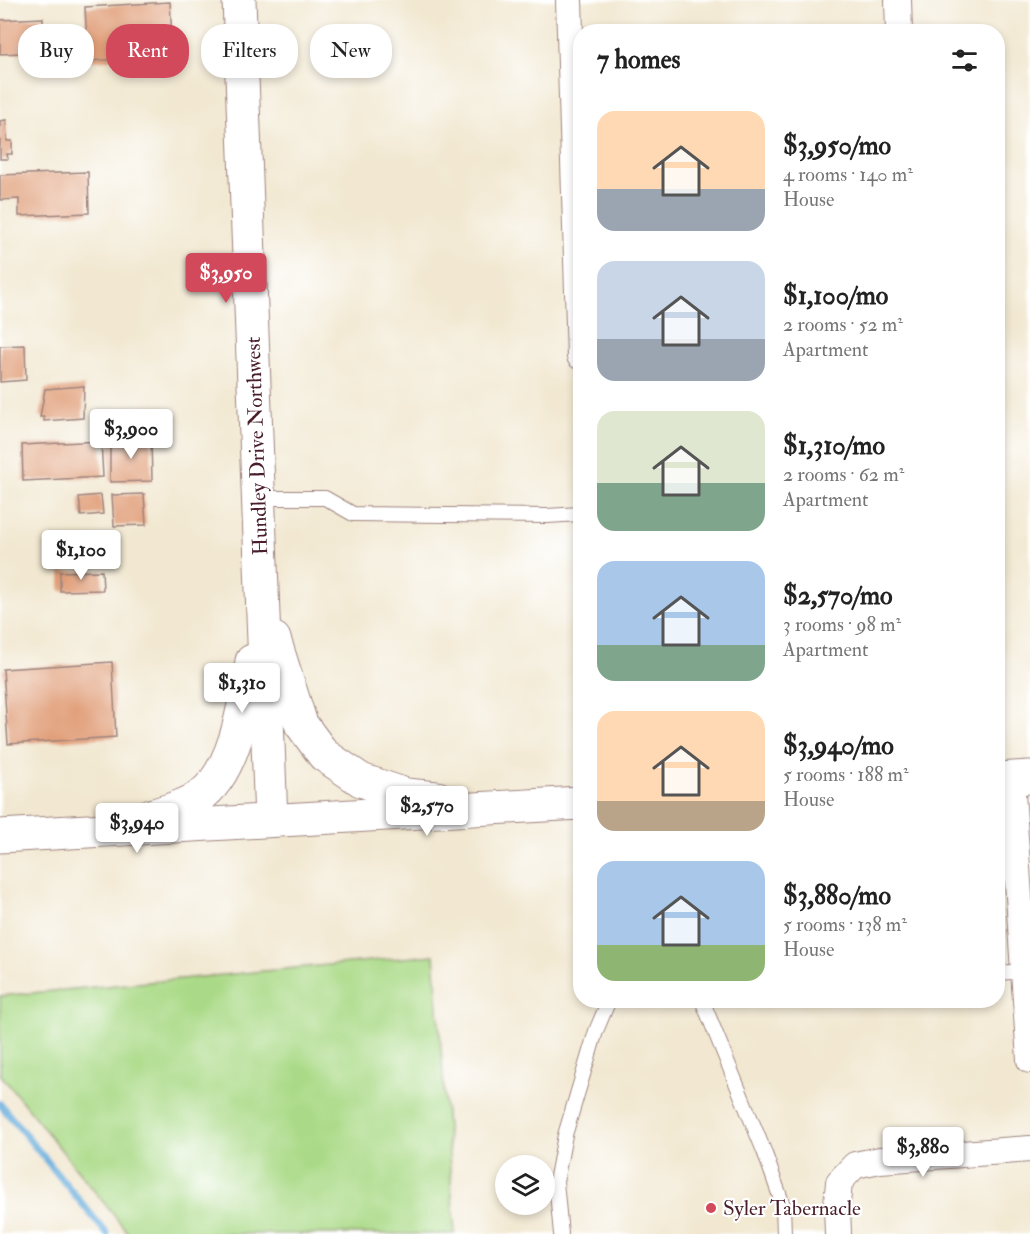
<!DOCTYPE html>
<html lang="en">
<head>
<meta charset="utf-8">
<style>
  :root { --surface:#fff; --page:#f6f6f6; --text:#222; --muted:#767676; --accent:#d1495b }
  body { margin:0; font-family:"IM FELL Double Pica",serif; background:var(--page); color:var(--text); height:100vh; display:flex; flex-direction:column; font-size:22px; white-space:nowrap }
  * { box-sizing:border-box; margin:0 }
  p { font-size:20px; color:var(--muted) }
  .icon { flex:none; width:33px; height:33px; fill:none; stroke:currentColor; stroke-width:2; stroke-linecap:round; stroke-linejoin:round }
  .map { position:relative; flex:1; overflow:hidden }
  .details { position:absolute; left:573px; top:24px; width:432px; height:984px; display:flex; flex-direction:column; background:var(--surface); border-radius:24px; box-shadow:0 3px 9px #0003 }
  .details>* { flex:none }
  .guide { position:absolute; left:18px; top:24px; width:465px; height:54px; display:flex; gap:12px }
  .buttons { position:absolute; left:495px; top:1155px; display:grid; gap:12px }
  .buttons a { display:grid; place-items:center; width:60px; height:60px; border-radius:50%; background:var(--surface); box-shadow:0 3px 9px #0003; font-size:30px }
  .price { position:absolute; translate:-50% -51px; padding:0 14px; border-radius:6px; background:#fff; color:#222; font-size:20px; line-height:39px; filter:drop-shadow(0 2px 3px #0008) }
  .price::after { content:''; position:absolute; left:50%; top:36px; width:18px; height:14px; margin-left:-9px; background:inherit; clip-path:polygon(0 0,100% 0,50% 100%) }
  .price.on { background:var(--accent); color:#fff }
  ul { padding:0; list-style:none }
  li { display:flex; align-items:center; gap:18px; height:150px; padding:0 24px }
  li span { display:grid; place-items:center; flex:none; width:168px; height:120px; border-radius:18px; color:#555 }
  li>.icon { margin-inline-start:auto }
  span .icon { width:72px; height:72px; fill:#fffc; stroke-width:1 }
  li b { font-size:26px }
  h2 { display:flex; justify-content:space-between; align-items:center; height:72px; padding:0 24px; font-size:26px }
  .tag { padding:0 21px; border-radius:24px; background:var(--surface); box-shadow:0 3px 9px #0003; font-size:21px; line-height:54px }
  .tag.on { background:var(--accent); color:#fff }
  .map>svg:first-child { display:block }
  .green { fill:#aada87; stroke:#7a7c59; stroke-width:1.5 }
  .lines { fill:none; stroke-linecap:round; stroke-linejoin:round }
  .stream { stroke:#63acdb; stroke-width:7 }
  .building { fill:#e09c76 }
  .lane-casing { stroke:#9e847e; stroke-width:16 }
  .street-casing { stroke:#9e847e; stroke-width:28 }
  .secondary-casing { stroke:#9e847e; stroke-width:35 }
  .lane { stroke:#fff; stroke-width:14 }
  .street { stroke:#fff; stroke-width:26 }
  .secondary { stroke:#fff; stroke-width:33 }
  .poi-dot { fill:#d1495b; stroke:#fff; stroke-width:2 }
  .labels { text-anchor:middle; dominant-baseline:central; stroke-width:4.5; stroke-linejoin:round; paint-order:stroke }
  .street-label { font-size:21px; fill:#4a1f2b; stroke:#fff }
  .poi-label { font-size:21px; fill:#4a1f2b; stroke:#fff; text-anchor:start }
</style>
</head>
<body>
<div class="map">
<svg width="1030" height="1234" viewBox="0 0 1030 1234">
  <rect width="100%" height="100%" fill="#fff"/>
  <filter id="ink" filterUnits="userSpaceOnUse"><feTurbulence type="fractalNoise" baseFrequency=".0167" numOctaves="2"/><feDisplacementMap in="SourceGraphic" scale="12" xChannelSelector="R" yChannelSelector="G"/><feConvolveMatrix kernelMatrix="1 2 1 2 8 2 1 2 1" color-interpolation-filters="sRGB"/></filter>
  <filter id="wash" filterUnits="userSpaceOnUse"><feTurbulence type="fractalNoise" baseFrequency=".008" numOctaves="4" result="noise"/><feDisplacementMap in="SourceGraphic" scale="24" xChannelSelector="R" yChannelSelector="G"/><feGaussianBlur stdDeviation="1.35" result="paint"/><feColorMatrix in="noise" values="0 0 0 0 0 0 0 0 0 0 0 0 0 0 0 0 0 1.4 0 .05"/><feComposite in="paint" operator="in"/></filter>
  <g filter="url(#wash)">
    <rect width="100%" height="100%" fill="#f2e8d1"/>
    <polygon class="green" points="434,955 455,1234 129,1234 0,1074 0,996"/>
    <g class="lines">
      <polyline class="stream" points="0,1104 107,1234"/>
    </g>
    <g id="blocks">
      <g class="building">
        <polygon points="170,2 173,56 88,61 85,7"/>
        <polygon points="43,18 44,52 0,54 0,20"/>
        <polygon points="6,120 7,141 12,141 12,154 7,154 8,159 0,159 0,121"/>
        <polygon points="88,172 89,213 19,216 19,199 0,200 0,175"/>
        <polygon points="25,345 26,380 0,382 0,346"/>
        <polygon points="84,386 83,418 44,421 44,417 40,417 45,389"/>
        <polygon points="151,437 152,481 110,482 110,438"/>
        <polygon points="101,441 103,477 23,481 22,445"/>
        <polygon points="144,494 146,525 114,526 112,495"/>
        <polygon points="101,495 103,514 81,516 79,497"/>
        <polygon points="101,537 103,561 76,563 74,539"/>
        <polygon points="102,571 103,590 60,591 60,572"/>
        <polygon points="112,662 116,737 8,744 3,669"/>
      </g>
    </g>
  </g>
  <g filter="url(#ink)">
    <use href="#blocks" fill-opacity="0" stroke="#9e847e" stroke-width="1.5"/>
    <g class="lines">
      <g class="lane-casing">
        <g id="lane">
          <polyline points="259,498 325,498 353,514 547,516 580,514"/>
          <polyline points="998,973 1024,971"/>
          <polyline points="702,1000 764,1151 783,1205 784,1234"/>
          <polyline points="561,1234 556,1182 565,1135 596,1031 609,1000"/>
        </g>
      </g>
      <g class="street-casing">
        <g id="street">
          <polyline points="569,0 580,356"/>
          <polyline points="898,0 899,32"/>
          <polyline points="1011,778 1030,1060"/>
          <polyline points="838,1234 837,1205 839,1182 855,1165 880,1160 1030,1149"/>
        </g>
      </g>
      <g class="secondary-casing">
        <g id="secondary">
          <polyline points="239,0 271,820"/>
          <polyline points="274,639 301,724 324,755 361,780 406,795 437,798"/>
          <polyline points="998,779 1030,777"/>
          <path d="M 146,817 C 164,812 184,807 199,797 C 236,772 245,701 252,661"/>
          <polyline points="0,836 580,803"/>
        </g>
      </g>
      <use href="#lane" class="lane"/>
      <use href="#street" class="street"/>
      <use href="#secondary" class="secondary"/>
    </g>
  </g>
  <circle class="poi-dot" cx="711" cy="1208" r="6"/>
  <g class="labels">
    <g class="street-label">
      <text transform="translate(257 446) rotate(-92)">Hundley Drive Northwest</text>
    </g>
    <g class="poi-label">
      <text x="723" y="1208">Syler Tabernacle</text>
    </g>
  </g>
</svg>
<div class="buttons">
<a><svg class="icon" aria-label="layers" viewBox="0 0 24 24"><path d="M12 4l9 5-9 5-9-5zM3 14l9 5 9-5"/></svg></a>
</div>
<b class="price on" style="left:226px;top:304px">$3,950</b>
<b class="price" style="left:131px;top:460px">$3,900</b>
<b class="price" style="left:81px;top:581px">$1,100</b>
<b class="price" style="left:242px;top:714px">$1,310</b>
<b class="price" style="left:427px;top:837px">$2,570</b>
<b class="price" style="left:137px;top:854px">$3,940</b>
<b class="price" style="left:923px;top:1178px">$3,880</b>
<div class="guide">
<a class="tag">Buy</a>
<a class="tag on">Rent</a>
<a class="tag">Filters</a>
<a class="tag">New</a>
</div>
<section class="details">
<h2>7 homes<svg class="icon" aria-label="filters" viewBox="0 0 24 24"><path d="M4 7h16M4 17h16"/><circle cx="9" cy="7" r="2"/><circle cx="15" cy="17" r="2"/></svg></h2>
<ul>
<li><span style="background:linear-gradient(#ffd9b3 65%,#9aa5b1 0)"><svg class="icon" aria-label="home" viewBox="0 0 24 24"><path d="M3 11l9-7 9 7M6 9v11h12V9"/></svg></span><div><b>$3,950/mo</b><p>4 rooms · 140 m²</p><p>House</p></div></li>
<li><span style="background:linear-gradient(#c9d6e8 65%,#9aa5b1 0)"><svg class="icon" aria-label="home" viewBox="0 0 24 24"><path d="M3 11l9-7 9 7M6 9v11h12V9"/></svg></span><div><b>$1,100/mo</b><p>2 rooms · 52 m²</p><p>Apartment</p></div></li>
<li><span style="background:linear-gradient(#dfe7d0 60%,#7fa58c 0)"><svg class="icon" aria-label="home" viewBox="0 0 24 24"><path d="M3 11l9-7 9 7M6 9v11h12V9"/></svg></span><div><b>$1,310/mo</b><p>2 rooms · 62 m²</p><p>Apartment</p></div></li>
<li><span style="background:linear-gradient(#a9c7e8 70%,#7fa58c 0)"><svg class="icon" aria-label="home" viewBox="0 0 24 24"><path d="M3 11l9-7 9 7M6 9v11h12V9"/></svg></span><div><b>$2,570/mo</b><p>3 rooms · 98 m²</p><p>Apartment</p></div></li>
<li><span style="background:linear-gradient(#ffd9b3 75%,#b9a48a 0)"><svg class="icon" aria-label="home" viewBox="0 0 24 24"><path d="M3 11l9-7 9 7M6 9v11h12V9"/></svg></span><div><b>$3,940/mo</b><p>5 rooms · 188 m²</p><p>House</p></div></li>
<li><span style="background:linear-gradient(#a9c7e8 70%,#8fb573 0)"><svg class="icon" aria-label="home" viewBox="0 0 24 24"><path d="M3 11l9-7 9 7M6 9v11h12V9"/></svg></span><div><b>$3,880/mo</b><p>5 rooms · 138 m²</p><p>House</p></div></li>
</ul>
</section>
</div>
</body>
</html>
